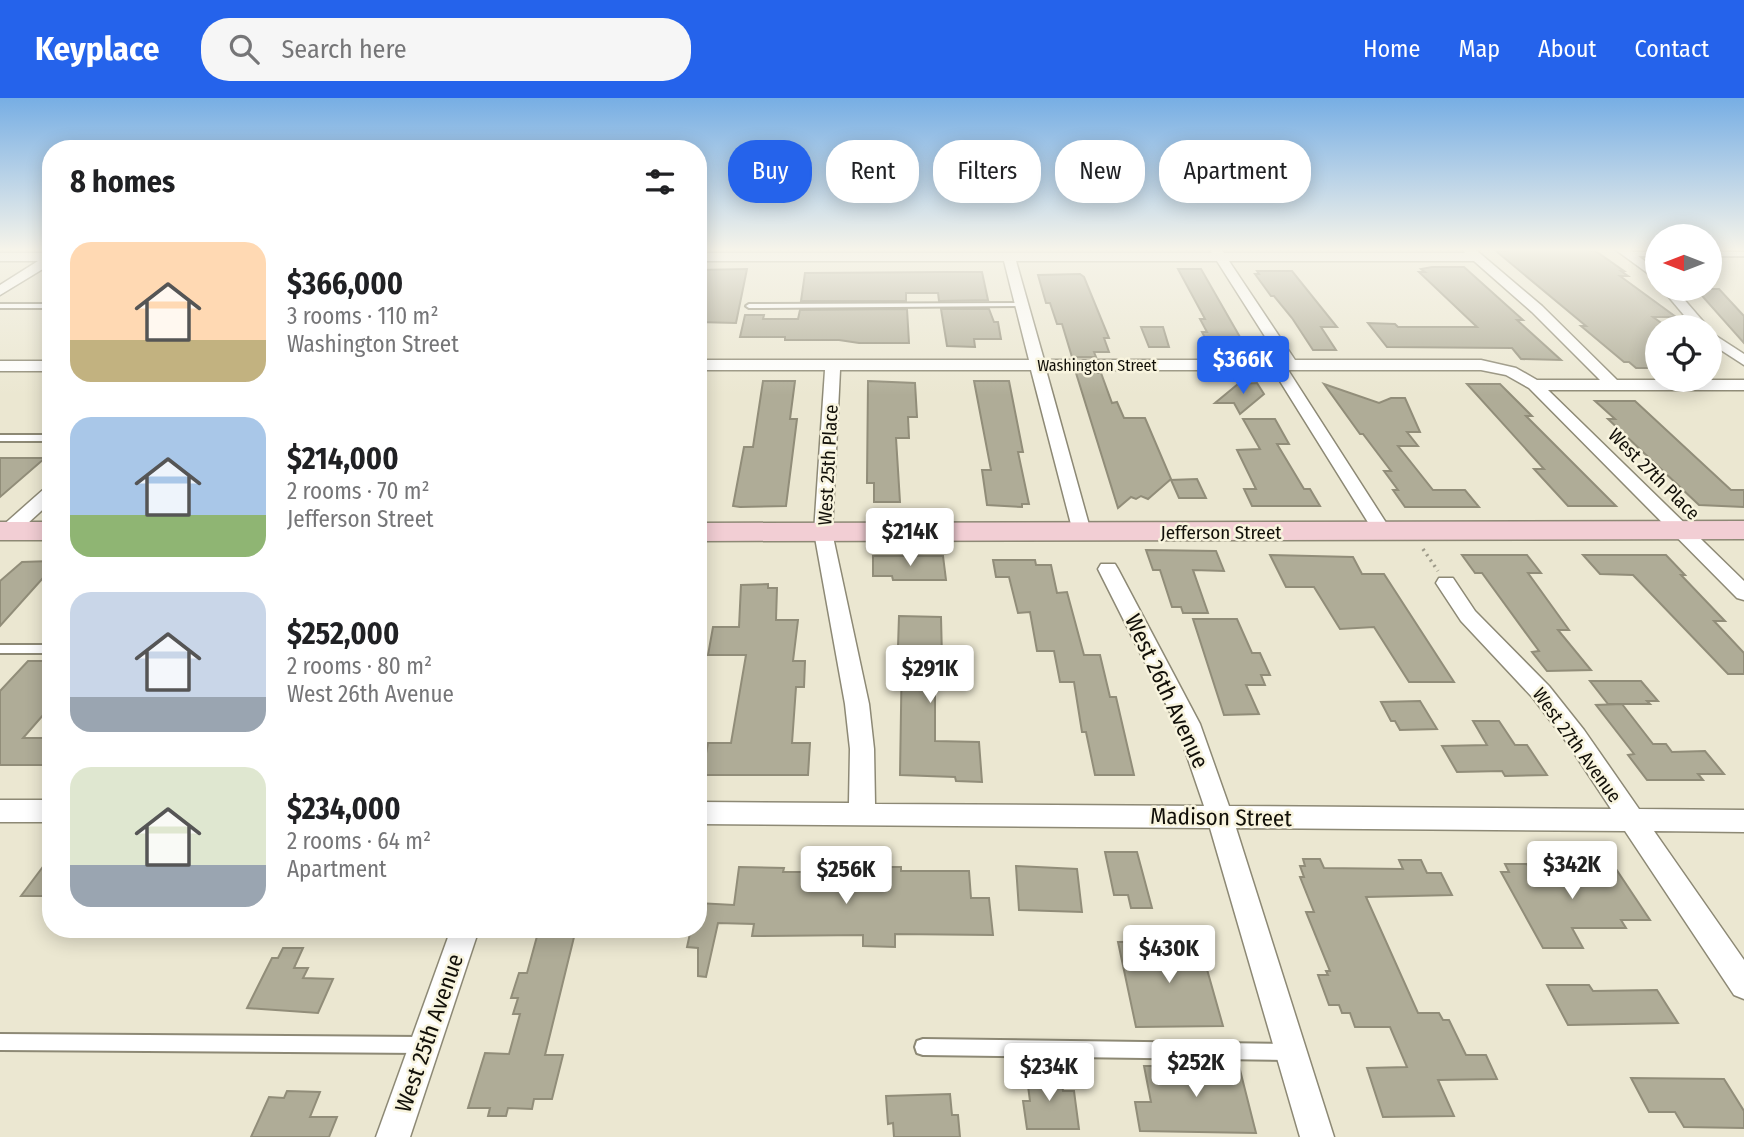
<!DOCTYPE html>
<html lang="en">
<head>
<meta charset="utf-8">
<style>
  :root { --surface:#fff; --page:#f6f6f6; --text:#202124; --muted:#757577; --accent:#2563eb }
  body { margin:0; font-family:"Fira Sans Condensed",sans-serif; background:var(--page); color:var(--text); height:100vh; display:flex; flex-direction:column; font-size:26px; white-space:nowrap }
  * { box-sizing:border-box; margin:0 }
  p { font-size:23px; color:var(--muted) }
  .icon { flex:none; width:38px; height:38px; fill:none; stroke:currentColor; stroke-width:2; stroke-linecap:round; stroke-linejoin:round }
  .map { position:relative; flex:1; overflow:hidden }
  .drawer { position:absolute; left:42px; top:42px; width:665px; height:798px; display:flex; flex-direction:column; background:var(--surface); border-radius:28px; box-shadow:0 4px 18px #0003 }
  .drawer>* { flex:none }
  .banner { position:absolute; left:728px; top:42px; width:665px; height:63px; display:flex; gap:14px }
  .needle { width:46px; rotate:270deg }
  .buttons { position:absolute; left:1645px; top:126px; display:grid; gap:14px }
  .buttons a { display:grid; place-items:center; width:77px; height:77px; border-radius:50%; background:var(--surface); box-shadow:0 4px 18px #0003; font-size:35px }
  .price { position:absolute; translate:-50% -60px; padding:0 16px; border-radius:7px; background:#fff; color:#222; font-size:23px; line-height:46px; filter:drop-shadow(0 2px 4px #0008) }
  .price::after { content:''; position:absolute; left:50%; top:42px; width:21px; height:16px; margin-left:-10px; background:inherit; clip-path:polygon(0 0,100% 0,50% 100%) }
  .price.on { background:var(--accent); color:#fff }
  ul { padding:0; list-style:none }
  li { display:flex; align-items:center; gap:21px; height:175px; padding:0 28px }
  li span { display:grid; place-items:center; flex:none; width:196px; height:140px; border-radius:21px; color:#555 }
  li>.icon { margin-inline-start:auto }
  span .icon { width:84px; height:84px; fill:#fffc; stroke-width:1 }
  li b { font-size:30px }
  h2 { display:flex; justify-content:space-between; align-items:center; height:84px; padding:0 28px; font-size:30px }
  .tag { padding:0 24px; border-radius:28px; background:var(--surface); box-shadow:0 4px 18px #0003; font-size:24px; line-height:63px }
  .tag.on { background:var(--accent); color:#fff }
  header { display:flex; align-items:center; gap:42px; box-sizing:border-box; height:98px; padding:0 35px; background:var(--accent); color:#fff }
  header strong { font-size:33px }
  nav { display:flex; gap:38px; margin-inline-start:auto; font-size:24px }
  .search { width:490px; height:63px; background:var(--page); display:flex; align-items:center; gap:18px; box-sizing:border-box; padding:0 24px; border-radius:28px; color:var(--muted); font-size:26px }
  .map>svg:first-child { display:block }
  .building { fill:#afac97; stroke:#918d79; stroke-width:2 }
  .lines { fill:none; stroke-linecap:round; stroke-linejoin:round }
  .lane-casing { stroke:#8d8975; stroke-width:4 }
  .street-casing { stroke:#8d8975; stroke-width:3 }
  .secondary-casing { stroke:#8d8975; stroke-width:3 }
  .path { stroke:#9d9a89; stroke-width:3.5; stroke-dasharray:2 4.5; stroke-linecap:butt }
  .lane { fill:#fff; fill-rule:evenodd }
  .street { fill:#fff; fill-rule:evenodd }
  .secondary { fill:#f2ced4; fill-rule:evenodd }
  .labels { text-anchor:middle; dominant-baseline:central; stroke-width:5; stroke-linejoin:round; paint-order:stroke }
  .far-street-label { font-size:16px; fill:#121009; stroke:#f8f4de }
  .street-label { font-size:19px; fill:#121009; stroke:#f8f4de }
  .near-street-label { font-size:23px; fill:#121009; stroke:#f8f4de }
</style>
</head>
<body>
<header>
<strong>Keyplace</strong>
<div class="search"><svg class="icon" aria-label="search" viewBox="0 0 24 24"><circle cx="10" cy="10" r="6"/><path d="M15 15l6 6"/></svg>Search here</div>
<nav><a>Home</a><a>Map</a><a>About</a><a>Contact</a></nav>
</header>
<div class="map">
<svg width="1744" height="1039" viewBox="0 0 1744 1039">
  <rect width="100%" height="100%" fill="#ebe7d1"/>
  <g class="building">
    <polygon points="1506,152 1587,152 1597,154 1624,173 1621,173 1628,178 1620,178 1676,219 1653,219 1667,229 1657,229 1657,270 1636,270 1629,264 1624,264 1581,228 1586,228 1496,153 1507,153"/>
    <polygon points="1432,169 1464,169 1523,222 1517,222 1561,262 1521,261 1512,250 1387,249 1368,225 1395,226 1398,229 1477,229 1419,174 1425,174 1421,171"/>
    <polygon points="747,171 736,225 698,224 698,172"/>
    <polygon points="1178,171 1201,171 1248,253 1212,253 1202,234 1207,234 1200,221 1205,221"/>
    <polygon points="1257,173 1292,173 1337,229 1321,229 1336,252 1313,252 1292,220 1274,198 1271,198 1255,176 1259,176"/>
    <polygon points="946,174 982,174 988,202 939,203 938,195 906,195 906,203 801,203 805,175"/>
    <polygon points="1080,176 1084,179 1109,240 1104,240 1109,254 1094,254 1096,259 1072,259 1062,226 1057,226 1050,205 1046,205 1038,177"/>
    <polygon points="1696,191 1719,191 1744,218 1744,245"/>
    <polygon points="907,211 909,245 859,245 839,242 785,242 785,239 740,239 745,217 764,217 763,221 798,221 800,212"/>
    <polygon points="941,211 989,211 994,224 998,224 1001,241 974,241 975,249 947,248"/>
    <polygon points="1141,229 1163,229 1169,249 1149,249"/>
    <polygon points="1076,275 1101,275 1112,305 1117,304 1124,320 1145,320 1171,381 1148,401 1141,398 1136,401 1131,399 1118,410"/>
    <polygon points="763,283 795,283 790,321 797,321 786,408 740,409 733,408 744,349 753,349"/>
    <polygon points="868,283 915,285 917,319 908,319 909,340 896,340 900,404 874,404 874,385 867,385"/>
    <polygon points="974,283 1009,283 1023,354 1018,354 1029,406 1022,406 1022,409 987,407 982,372 991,372"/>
    <polygon points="1257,285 1264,296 1240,316 1234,305 1215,305 1238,286"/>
    <polygon points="1324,286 1379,305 1391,300 1405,300 1420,334 1407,334 1418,348 1398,348 1433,392 1465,392 1479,409 1405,409 1393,392 1398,392 1384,373 1391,373 1363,336 1360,336"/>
    <polygon points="1467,286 1500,286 1532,318 1526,318 1616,408 1568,408 1534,371 1544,371"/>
    <polygon points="1595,303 1635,303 1731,392 1744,392 1744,409 1699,407 1608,321 1615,321"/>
    <polygon points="1243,321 1275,321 1289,346 1277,346 1304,391 1310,391 1320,408 1252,408 1244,391 1256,391 1237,352 1260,351"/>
    <polygon points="0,360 45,360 0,399"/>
    <polygon points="1197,381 1206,400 1179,400 1171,382"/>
    <polygon points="1146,452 1216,453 1224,473 1193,472 1208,515 1183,515 1181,509 1172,509 1160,472 1153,472"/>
    <polygon points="1270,457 1353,459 1362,476 1384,476 1454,584 1409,584 1374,529 1340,531 1314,489 1286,489"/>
    <polygon points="1462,457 1527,457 1541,475 1528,475 1569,532 1558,532 1591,572 1547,573 1532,554 1539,553 1482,475 1475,475"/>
    <polygon points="1583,457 1666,457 1685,477 1681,477 1725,523 1714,523 1744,555 1744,576 1728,576 1633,477 1600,476"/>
    <polygon points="873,458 943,458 946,482 893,482 892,478 873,478"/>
    <polygon points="993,462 1035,462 1036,467 1051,467 1057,495 1067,494 1084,557 1100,557 1110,599 1116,599 1134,677 1095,677 1086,634 1082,634 1074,584 1060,584 1054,553 1037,553 1030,514 1018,515 1009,479 996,479"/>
    <polygon points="51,463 51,471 0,528 0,483 22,464"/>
    <polygon points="768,486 768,490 777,490 776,522 798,522 793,563 805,563 804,589 796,589 792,645 810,645 808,677 702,677 708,645 731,645 746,557 708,557 713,529 739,529 741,487"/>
    <polygon points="899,518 941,519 942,559 968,559 970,582 935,582 935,643 979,644 982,684 956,683 955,679 900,677 902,549 898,549"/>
    <polygon points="1193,521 1237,521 1252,555 1260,555 1270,577 1261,577 1265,587 1246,587 1259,616 1224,617"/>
    <polygon points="28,563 51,563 51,608 23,640 51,640 51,667 0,667 0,593"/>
    <polygon points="1590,583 1641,583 1658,603 1647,603 1650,606 1608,606"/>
    <polygon points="1420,603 1437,631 1400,632 1395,623 1391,623 1381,604"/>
    <polygon points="1622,606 1653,646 1666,646 1672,654 1705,653 1724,676 1698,676 1703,682 1647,682 1628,657 1634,656 1596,607"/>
    <polygon points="1473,623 1499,623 1515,647 1527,647 1547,677 1505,678 1502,673 1457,674 1442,648 1487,647"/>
    <polygon points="1105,754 1137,754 1152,810 1131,810 1128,797 1114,797"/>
    <polygon points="51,758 51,798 21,798"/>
    <polygon points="1303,761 1320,761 1324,770 1403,771 1399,762 1421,762 1427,775 1441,775 1452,797 1366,799 1418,915 1439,915 1443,922 1449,922 1466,957 1486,957 1497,981 1438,982 1454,1018 1383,1019 1367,970 1407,969 1390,929 1355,929 1350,915 1342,915 1339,907 1329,907 1318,877 1328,877 1326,873 1330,873 1306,814 1314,814 1300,779 1304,779 1300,768 1305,768"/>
    <polygon points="1584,765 1612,765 1650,822 1621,822 1626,830 1572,830 1583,850 1543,850 1501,774 1509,774 1505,766 1527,766 1530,772 1588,771"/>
    <polygon points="1016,768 1077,771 1082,814 1019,812"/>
    <polygon points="739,769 784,770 783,774 831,774 831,771 865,769 901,769 901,773 969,773 971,800 989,800 993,837 895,836 895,849 863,848 863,837 752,838 754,826 718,825 706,879 698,878 698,850 687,849 691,831 698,831 698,805 734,807"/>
    <polygon points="539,831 576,831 545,957 563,957 552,1001 534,1001 532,1011 508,1010 506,1018 488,1018 490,1010 468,1010 485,955 509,956 520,916 513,916 518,900 511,900 519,875 527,875"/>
    <polygon points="1199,843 1223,928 1136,929 1118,844"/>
    <polygon points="283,850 303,850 294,870 308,870 303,880 333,881 318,915 247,910 272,860 278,860"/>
    <polygon points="1547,887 1589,887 1593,893 1657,892 1678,925 1568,927"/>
    <polygon points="1173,963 1238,964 1256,1035 1140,1033 1135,1004 1151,1004 1144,968 1174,968"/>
    <polygon points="1026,973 1060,973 1063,993 1074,993 1079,1031 1027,1031 1023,1003 1030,1003"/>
    <polygon points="1631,980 1724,981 1744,1013 1744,1030 1684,1029 1675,1014 1649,1014"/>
    <polygon points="287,993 320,994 310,1019 337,1019 329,1039 251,1039 269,999 284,1000"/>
    <polygon points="950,996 952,1017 958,1017 960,1039 894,1039 893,1025 888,1026 886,998"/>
  </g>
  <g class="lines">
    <g class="lane-casing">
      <g id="lane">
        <polygon points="1657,154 1657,158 1628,158 1625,156 1628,154"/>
        <rect x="1710" y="154" width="34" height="4"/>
        <polygon points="1021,205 1024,207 1023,208 749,210 746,208 749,206"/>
        <rect x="0" y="206" width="51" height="4"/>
        <rect x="0" y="337" width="51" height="6"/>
        <rect x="0" y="547" width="51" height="8"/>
        <polygon points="0,936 422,939 427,942 430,947 427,952 422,955 0,952"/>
        <polygon points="923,941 1287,946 1293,948 1295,954 1293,960 1287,962 923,957 917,955 915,949 917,943"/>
      </g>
    </g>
    <g class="street-casing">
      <g id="street">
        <path d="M 1210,152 L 1222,152 L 1224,155 L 1465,155 L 1463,152 L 1476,152 L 1542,208 L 1617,282 L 1744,282 L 1744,292 L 1548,292 L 1744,483 L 1744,502 L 1737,500 L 1529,290 L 1506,277 L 1481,272 L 1288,272 L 1392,434 L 1383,440 L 1374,434 L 1273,272 L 1046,272 L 1091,434 L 1082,440 L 1073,434 L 1031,272 L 840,272 L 832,434 L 869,606 L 874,651 L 875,706 L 1204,708 L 1176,626 L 1098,471 L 1101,466 L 1115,466 L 1118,471 L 1200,626 L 1229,708 L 1611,711 L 1568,646 L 1533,600 L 1461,523 L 1436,485 L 1439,480 L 1453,480 L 1475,513 L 1549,588 L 1584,632 L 1639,711 L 1744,712 L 1744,734 L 1654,733 L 1744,862 L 1744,901 L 1734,897 L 1625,733 L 1236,730 L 1334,1039 L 1300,1039 L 1210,730 L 698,726 L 698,704 L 849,705 L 850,651 L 845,606 L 814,434 L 825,272 L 698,272 L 698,262 L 1029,262 L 1004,163 L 698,163 L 698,155 L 1212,155 ZM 1016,163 L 1217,163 L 1280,262 L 1044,262 ZM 1229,163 L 1474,163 L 1532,214 L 1600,282 L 1537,282 L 1516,270 L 1481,262 L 1295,262 Z"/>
        <polygon points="1616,152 1630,152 1657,172 1657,182"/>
        <polygon points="0,155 51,155 51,166 0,197 0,187 38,163 0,163"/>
        <polygon points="1662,191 1675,191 1708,229 1694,229"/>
        <polygon points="1710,234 1744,256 1744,267 1710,245"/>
        <rect x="0" y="263" width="51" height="10"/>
        <polygon points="51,389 51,404 15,437 1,437 1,429 45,390"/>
        <rect x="0" y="702" width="51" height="22"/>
        <polygon points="451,831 479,831 410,1039 376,1039"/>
      </g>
    </g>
    <g class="secondary-casing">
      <g id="secondary">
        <polygon points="1744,423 1744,441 698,443 698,425"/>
        <rect x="0" y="424" width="51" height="18"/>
      </g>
    </g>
    <polyline class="path" points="1423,451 1438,473"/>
    <use href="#lane" class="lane"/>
    <use href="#street" class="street"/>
    <use href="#secondary" class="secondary"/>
  </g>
  <linearGradient id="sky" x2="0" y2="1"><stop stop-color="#77aee4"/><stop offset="0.51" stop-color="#f6f4ea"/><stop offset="1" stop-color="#f6f4ea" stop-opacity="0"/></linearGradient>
  <rect width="1744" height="297" fill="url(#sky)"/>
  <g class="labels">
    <g class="far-street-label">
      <text x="1097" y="267">Washington Street</text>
    </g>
    <g class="street-label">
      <text transform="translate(828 367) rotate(-87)">West 25th Place</text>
      <text transform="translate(1654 376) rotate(45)">West 27th Place</text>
      <text x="1221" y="434">Jefferson Street</text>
      <text transform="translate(1577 647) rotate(54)">West 27th Avenue</text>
    </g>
    <g class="near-street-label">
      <text transform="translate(1167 593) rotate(65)">West 26th Avenue</text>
      <text transform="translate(1221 719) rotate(1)">Madison Street</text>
      <text transform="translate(429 935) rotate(-71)">West 25th Avenue</text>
    </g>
  </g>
</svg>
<div class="buttons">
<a><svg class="needle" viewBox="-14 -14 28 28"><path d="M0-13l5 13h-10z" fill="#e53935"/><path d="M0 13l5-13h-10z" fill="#757577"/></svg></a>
<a><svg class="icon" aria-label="locate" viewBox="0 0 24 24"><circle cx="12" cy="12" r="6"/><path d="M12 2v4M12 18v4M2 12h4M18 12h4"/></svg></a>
</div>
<b class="price on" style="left:1243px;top:298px">$366K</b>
<b class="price" style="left:910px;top:470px">$214K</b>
<b class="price" style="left:930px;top:607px">$291K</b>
<b class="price" style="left:1572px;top:803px">$342K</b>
<b class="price" style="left:846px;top:808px">$256K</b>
<b class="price" style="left:1169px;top:887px">$430K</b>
<b class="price" style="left:1196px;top:1001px">$252K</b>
<b class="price" style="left:1049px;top:1005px">$234K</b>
<div class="banner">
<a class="tag on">Buy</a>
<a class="tag">Rent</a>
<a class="tag">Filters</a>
<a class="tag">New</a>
<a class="tag">Apartment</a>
</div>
<section class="drawer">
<h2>8 homes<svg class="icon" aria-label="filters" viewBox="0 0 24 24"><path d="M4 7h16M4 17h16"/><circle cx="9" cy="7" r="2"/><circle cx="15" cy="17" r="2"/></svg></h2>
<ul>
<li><span style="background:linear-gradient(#ffd9b3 70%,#c2b280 0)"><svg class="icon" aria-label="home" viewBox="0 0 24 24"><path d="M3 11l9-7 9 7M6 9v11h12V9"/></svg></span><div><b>$366,000</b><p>3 rooms · 110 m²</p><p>Washington Street</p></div></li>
<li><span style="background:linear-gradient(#a9c7e8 70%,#8fb573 0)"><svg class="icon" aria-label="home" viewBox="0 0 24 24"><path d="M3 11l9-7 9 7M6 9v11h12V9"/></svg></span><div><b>$214,000</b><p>2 rooms · 70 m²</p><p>Jefferson Street</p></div></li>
<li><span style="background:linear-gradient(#c9d6e8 75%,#9aa5b1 0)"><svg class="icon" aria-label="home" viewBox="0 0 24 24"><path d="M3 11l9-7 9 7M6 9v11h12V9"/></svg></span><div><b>$252,000</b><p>2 rooms · 80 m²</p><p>West 26th Avenue</p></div></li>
<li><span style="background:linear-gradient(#dfe7d0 70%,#9aa5b1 0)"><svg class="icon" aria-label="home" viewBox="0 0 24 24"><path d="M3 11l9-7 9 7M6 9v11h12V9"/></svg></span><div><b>$234,000</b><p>2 rooms · 64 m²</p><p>Apartment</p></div></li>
</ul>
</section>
</div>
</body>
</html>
